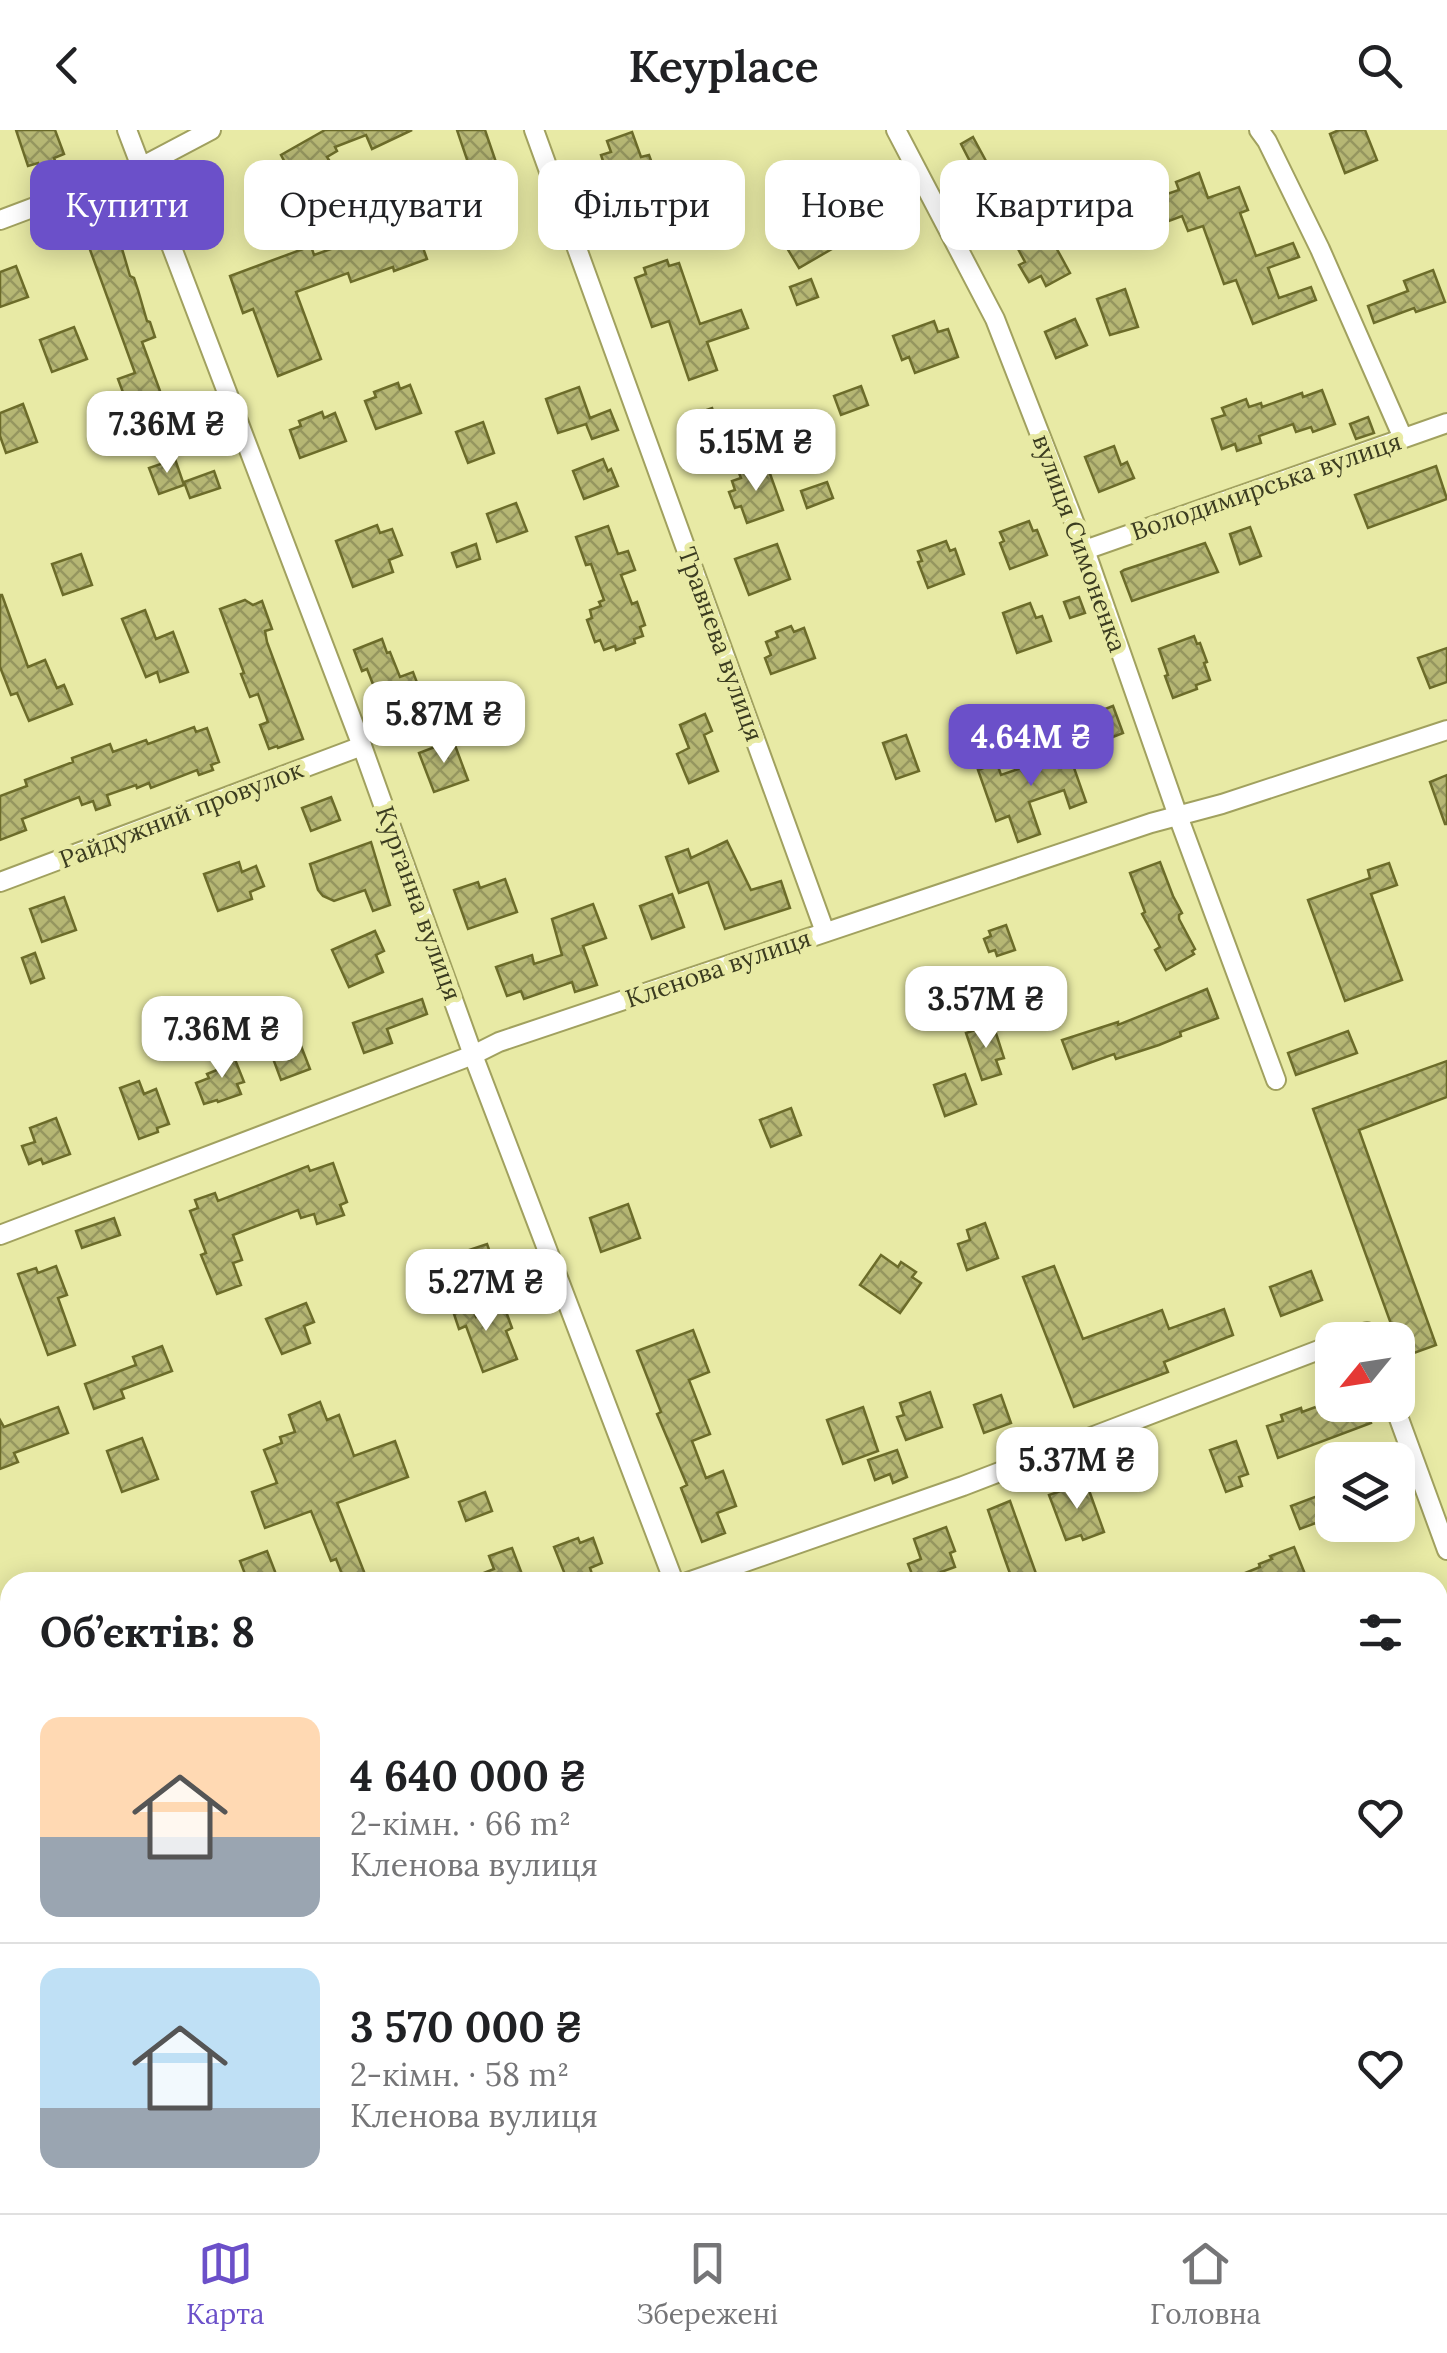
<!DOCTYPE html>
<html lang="uk">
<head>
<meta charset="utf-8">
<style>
  :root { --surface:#fff; --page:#f6f6f6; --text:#202124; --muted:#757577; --line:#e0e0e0; --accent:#6b50c9 }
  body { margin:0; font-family:Lora,serif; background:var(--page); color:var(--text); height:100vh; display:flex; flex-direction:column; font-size:38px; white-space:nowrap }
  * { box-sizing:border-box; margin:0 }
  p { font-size:32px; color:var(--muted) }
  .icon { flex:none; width:55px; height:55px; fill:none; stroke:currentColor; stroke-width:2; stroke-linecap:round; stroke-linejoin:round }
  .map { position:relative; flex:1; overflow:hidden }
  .side { position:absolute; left:0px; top:1442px; width:1448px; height:642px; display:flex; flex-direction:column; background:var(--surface); border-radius:30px 30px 0 0; box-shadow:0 5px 25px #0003 }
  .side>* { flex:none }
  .banner { position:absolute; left:30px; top:30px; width:1388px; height:90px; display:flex; gap:20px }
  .needle { width:65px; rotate:240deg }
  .controls { position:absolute; left:1315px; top:1192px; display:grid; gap:20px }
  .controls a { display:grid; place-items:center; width:100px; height:100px; border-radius:20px; background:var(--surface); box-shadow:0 5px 25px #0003; font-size:50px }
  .price { position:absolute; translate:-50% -85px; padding:0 22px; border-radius:20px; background:#fff; color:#222; font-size:32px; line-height:65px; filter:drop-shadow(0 2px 5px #0008) }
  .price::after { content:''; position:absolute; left:50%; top:60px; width:30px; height:22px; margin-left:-15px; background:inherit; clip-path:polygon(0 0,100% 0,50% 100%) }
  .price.current { background:var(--accent); color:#fff }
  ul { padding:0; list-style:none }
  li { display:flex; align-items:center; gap:30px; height:250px; padding:0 40px }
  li+li { border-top:2px solid var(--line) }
  li span { display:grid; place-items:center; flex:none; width:280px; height:200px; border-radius:20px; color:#555 }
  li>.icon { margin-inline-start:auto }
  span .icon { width:120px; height:120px; fill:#fffc; stroke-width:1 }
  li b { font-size:42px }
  h2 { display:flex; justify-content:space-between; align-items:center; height:120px; padding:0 40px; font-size:42px }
  .tag { padding:0 35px; border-radius:20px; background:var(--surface); box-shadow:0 5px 25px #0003; font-size:35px; line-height:90px }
  .tag.current { background:var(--accent); color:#fff }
  header { display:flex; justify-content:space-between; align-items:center; height:130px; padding:0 40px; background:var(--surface); font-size:45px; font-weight:600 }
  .tab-bar { display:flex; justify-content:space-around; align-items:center; height:140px; border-top:2px solid var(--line); background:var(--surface); font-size:28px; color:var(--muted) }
  .tab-bar a { display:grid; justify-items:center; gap:5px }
  .tab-bar .current { color:var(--accent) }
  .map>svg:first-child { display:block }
  .building { fill:url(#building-cross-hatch); stroke:#6c6c2a; stroke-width:2.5 }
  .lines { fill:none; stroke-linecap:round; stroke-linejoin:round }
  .minor-casing { stroke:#a1a15f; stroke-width:22 }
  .minor { stroke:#fff; stroke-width:18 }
  .labels { text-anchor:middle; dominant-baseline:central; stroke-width:10; stroke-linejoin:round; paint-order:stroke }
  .street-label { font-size:25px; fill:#3b3c20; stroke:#e8eaa5 }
</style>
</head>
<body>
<header><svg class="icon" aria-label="back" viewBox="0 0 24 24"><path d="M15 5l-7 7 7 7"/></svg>Keyplace<svg class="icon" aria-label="search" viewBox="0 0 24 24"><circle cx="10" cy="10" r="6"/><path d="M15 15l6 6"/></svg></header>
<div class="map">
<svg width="1447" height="2083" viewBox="0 0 1447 2083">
  <defs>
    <pattern id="building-cross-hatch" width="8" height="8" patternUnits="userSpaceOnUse" patternTransform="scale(2.5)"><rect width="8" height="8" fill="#b6b774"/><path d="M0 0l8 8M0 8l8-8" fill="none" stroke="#95965f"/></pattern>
  </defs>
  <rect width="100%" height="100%" fill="#e8eaa5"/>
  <g class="building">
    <polygon points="16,0 55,0 64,24 54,28 57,36 40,42 38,33 28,36"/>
    <polygon points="325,0 412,0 372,19 366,5 335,17 337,21 327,27 329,30 294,49 281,25"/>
    <polygon points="457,0 485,0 512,79 475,92 463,57 475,53"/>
    <polygon points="1339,0 1365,0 1377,30 1345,43 1330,4"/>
    <polygon points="632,2 641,27 649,25 657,47 586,71 578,49 606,40 601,25 611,22 607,11"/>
    <polygon points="973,7 992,42 1004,36 1007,40 1014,36 1026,59 1019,63 1022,70 995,85 991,78 986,80 974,57 979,55 977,50 979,49 961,14"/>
    <polygon points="1199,43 1208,68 1239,57 1248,80 1240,83 1256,126 1293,113 1299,127 1268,138 1279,168 1311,157 1316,170 1253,194 1236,150 1224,154 1203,96 1188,101 1182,86 1161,94 1152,69 1179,60 1176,52"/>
    <polygon points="877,52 890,77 859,94 846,68"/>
    <polygon points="806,88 812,97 823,91 837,116 799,138 781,108 786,105 783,101"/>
    <polygon points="109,89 114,104 118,105 130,146 134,148 138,160 147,191 150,192 155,207 142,212 167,280 134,292 118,249 135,243 85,106 87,105 85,98"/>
    <polygon points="417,101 427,129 394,141 393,137 351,152 348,143 296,162 321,229 278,246 253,179 243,183 230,146 311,116 314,125 365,107 370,118"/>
    <polygon points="1047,101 1070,143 1046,156 1041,146 1029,152 1019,135 1025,132 1017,117"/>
    <polygon points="667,130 669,136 679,133 700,194 741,180 748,198 707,212 717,240 689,250 669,191 652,197 635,148 646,144 644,138"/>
    <polygon points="16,136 28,167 0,177 0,142"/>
    <polygon points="1433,140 1445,172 1416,182 1414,178 1374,193 1368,176 1408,161 1404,151"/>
    <polygon points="811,149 818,167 797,175 790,157"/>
    <polygon points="1125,159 1138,197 1110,205 1097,169"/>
    <polygon points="1075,189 1087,215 1056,228 1045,202"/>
    <polygon points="934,191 938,202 948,199 958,227 915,243 909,227 902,230 893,206"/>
    <polygon points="74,197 87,229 52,242 40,210"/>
    <polygon points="398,253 400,259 410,255 421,283 376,299 365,271 376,267 374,262"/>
    <polygon points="861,256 868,275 841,285 834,266"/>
    <polygon points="579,257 590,288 610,280 618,300 592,309 586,294 558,303 546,269"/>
    <polygon points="1322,260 1335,294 1313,302 1311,297 1296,302 1293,294 1259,306 1261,313 1237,321 1235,314 1222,319 1212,289 1225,285 1222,278 1246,269 1249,277 1261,273 1262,277 1302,263 1303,267"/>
    <polygon points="23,274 37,312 6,323 0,306 0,283"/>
    <polygon points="712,278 714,284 724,281 737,317 710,326 695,284"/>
    <polygon points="322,282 324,288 335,283 346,311 300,328 290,300 301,296 299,291"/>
    <polygon points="1368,287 1374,303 1356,309 1350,294"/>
    <polygon points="483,292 494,323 468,333 456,302"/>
    <polygon points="1114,316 1121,335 1127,332 1134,348 1099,362 1085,327"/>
    <polygon points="175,329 184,355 159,364 149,338"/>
    <polygon points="603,329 608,341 611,339 618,356 584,369 573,341"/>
    <polygon points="757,336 759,341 768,338 783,380 747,393 741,376 735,378 729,362 735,360 732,351 741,348 739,343"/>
    <polygon points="1436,336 1447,369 1368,398 1355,365"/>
    <polygon points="214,341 220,358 190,368 184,352"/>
    <polygon points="827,352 833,368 807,378 801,361"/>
    <polygon points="516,373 527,401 497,412 487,384"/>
    <polygon points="1029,391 1033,401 1037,400 1047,425 1010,439 1000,413 1004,411 1000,402"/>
    <polygon points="377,395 380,403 392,399 402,425 389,430 393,442 353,457 336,411"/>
    <polygon points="608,396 618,424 628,421 635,440 621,445 632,474 637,472 645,495 640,497 643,506 634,509 635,513 616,520 615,516 604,520 600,510 595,512 587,490 592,488 590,480 601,476 599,472 604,470 591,434 586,435 576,407"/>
    <polygon points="1250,397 1261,426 1240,434 1230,404"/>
    <polygon points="946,411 950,421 955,419 964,444 928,458 918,432 922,431 918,421"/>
    <polygon points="1205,413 1218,442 1132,471 1121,442 1124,440"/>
    <polygon points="476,414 480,429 457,437 452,423"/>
    <polygon points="777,414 790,449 749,465 735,429"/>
    <polygon points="81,424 92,455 63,465 52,434"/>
    <polygon points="0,465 2,465 28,537 45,530 57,558 64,555 72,574 29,591 17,563 11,565 0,537"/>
    <polygon points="1079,467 1085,483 1070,488 1064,472"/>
    <polygon points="245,470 253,475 262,471 272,499 265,501 267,512 303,609 278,618 277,616 269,619 260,595 268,592 258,564 250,567 241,544 244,543 220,479"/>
    <polygon points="1030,473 1036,488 1042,486 1051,511 1017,523 1003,483"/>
    <polygon points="145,480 156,509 173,502 188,542 160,552 157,542 146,547 122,489"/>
    <polygon points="791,496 794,502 804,498 815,528 771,544 765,528 771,525 766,512 778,507 776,502"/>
    <polygon points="1194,506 1197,514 1200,513 1207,532 1204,533 1210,550 1196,555 1197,559 1173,568 1165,546 1168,545 1159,519"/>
    <polygon points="382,509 387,523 390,522 400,547 413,542 427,579 388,593 367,539 362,541 354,520"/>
    <polygon points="1447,518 1447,552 1430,558 1418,528"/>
    <polygon points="1113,576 1123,603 1105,610 1095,583"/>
    <polygon points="705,584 712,601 704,605 718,641 689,653 677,624 689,618 680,595"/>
    <polygon points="194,597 196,602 207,598 219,632 211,635 213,640 199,645 197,640 151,658 149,653 137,658 136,655 107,665 110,675 96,680 93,671 82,675 79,667 22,689 26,700 0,710 0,666 27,656 25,650 73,632 72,628 110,614 113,622 146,610 148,614"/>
    <polygon points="906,605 919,641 896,649 883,613"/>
    <polygon points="453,610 468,650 434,662 419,623"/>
    <polygon points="1066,615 1086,672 1070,678 1064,660 1029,672 1040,704 1018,712 1009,686 996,691 978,640 997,633 1001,645 1036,633 1034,627"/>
    <polygon points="1447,645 1447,694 1445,694 1430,652"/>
    <polygon points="331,667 340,690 311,701 302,678"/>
    <polygon points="727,711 751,760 781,751 790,778 725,799 708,752 679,763 666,727 688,719 691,728"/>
    <polygon points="371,712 390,775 373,781 365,760 334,771 323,766 318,760 310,734"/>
    <polygon points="239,732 242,742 256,736 264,756 250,762 252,769 218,781 204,744"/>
    <polygon points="1160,732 1173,766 1182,783 1179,785 1179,789 1195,819 1192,821 1194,824 1166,840 1155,820 1160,817 1142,784 1145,782 1130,743"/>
    <polygon points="1389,733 1397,755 1371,764 1402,850 1345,871 1308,770 1370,748 1368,740"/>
    <polygon points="505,749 517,782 468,799 454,760 478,752 480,758"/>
    <polygon points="672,764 684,797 652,809 640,776"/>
    <polygon points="64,767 76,800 42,812 30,779"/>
    <polygon points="593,774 606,808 583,816 597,855 575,862 572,852 524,869 521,861 507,866 496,837 532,825 534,834 562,825 552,789"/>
    <polygon points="1006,795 1015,820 997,826 995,820 989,822 984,809 991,806 989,801"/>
    <polygon points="375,801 384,821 376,825 383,842 349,857 332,820"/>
    <polygon points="35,823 44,848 31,853 22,828"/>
    <polygon points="1207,859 1218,888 1180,902 1181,906 1159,915 1116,929 1114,924 1073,939 1062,910 1118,892 1118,895"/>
    <polygon points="422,869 427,884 387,899 392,913 364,923 353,893"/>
    <polygon points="180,874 194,912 177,918 163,880"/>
    <polygon points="284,879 293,904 296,903 310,939 281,950 265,907 257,910 250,891"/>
    <polygon points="993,894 1004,928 996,930 1001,944 982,950 966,903"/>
    <polygon points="1348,901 1357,923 1296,945 1288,923"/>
    <polygon points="232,922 244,952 237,954 241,964 218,972 217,970 204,974 196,953 209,948 207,944 222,938 218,927"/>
    <polygon points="1447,931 1447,967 1359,1000 1436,1215 1403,1227 1313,979"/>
    <polygon points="965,944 976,974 945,986 934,955"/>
    <polygon points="139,951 144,964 156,959 169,994 157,998 158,1002 139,1009 120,958"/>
    <polygon points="791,978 801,1005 771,1017 760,990"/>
    <polygon points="56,988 70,1024 43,1034 41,1029 29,1034 22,1016 35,1012 30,998"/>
    <polygon points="333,1033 347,1072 340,1075 344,1085 317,1094 314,1084 301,1088 298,1080 233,1105 242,1130 233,1133 241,1155 217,1164 201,1125 206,1123 190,1081 198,1078 195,1070 215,1063 218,1071 308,1036 310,1041"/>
    <polygon points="628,1074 640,1108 601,1122 590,1088"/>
    <polygon points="114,1088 120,1105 82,1118 76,1101"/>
    <polygon points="985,1093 998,1128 967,1140 958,1114 970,1110 967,1100"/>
    <polygon points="487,1114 497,1142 473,1150 463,1122"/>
    <polygon points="881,1125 898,1137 901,1132 916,1142 912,1147 921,1153 900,1183 860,1155"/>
    <polygon points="56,1136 67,1165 58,1168 75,1215 48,1225 18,1144 36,1138 38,1143"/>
    <polygon points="1054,1136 1083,1209 1162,1180 1169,1199 1224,1179 1233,1205 1164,1232 1168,1242 1074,1277 1023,1147"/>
    <polygon points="1311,1141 1322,1170 1281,1186 1270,1157"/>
    <polygon points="468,1166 476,1187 504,1176 512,1198 506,1201 517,1229 483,1242 466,1196 459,1199 450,1172"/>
    <polygon points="306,1173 314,1192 304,1196 310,1213 282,1224 266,1189"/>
    <polygon points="693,1200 709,1242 689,1250 710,1304 692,1311 706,1348 723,1341 736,1376 717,1383 725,1403 702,1412 681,1358 687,1355 657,1284 661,1282 637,1221"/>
    <polygon points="162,1216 172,1241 121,1260 124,1268 94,1279 85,1254 136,1235 133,1227"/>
    <polygon points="930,1262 942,1297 906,1310 897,1287 904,1285 900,1273"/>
    <polygon points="1001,1265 1011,1293 984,1303 974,1275"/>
    <polygon points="1332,1271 1332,1275 1365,1275 1371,1293 1278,1328 1267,1296 1283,1291 1281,1285 1301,1278 1302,1282"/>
    <polygon points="320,1272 327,1290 339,1285 354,1326 395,1311 408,1347 337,1373 368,1452 345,1452 336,1429 331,1431 311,1381 265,1398 252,1362 277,1353 264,1320 282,1313 280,1307 295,1302 289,1285"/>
    <polygon points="58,1277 68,1303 14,1323 18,1332 0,1339 0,1290 4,1297"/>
    <polygon points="863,1277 878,1321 843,1334 827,1290"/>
    <polygon points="142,1308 158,1349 122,1362 107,1321"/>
    <polygon points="1236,1311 1248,1344 1239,1347 1242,1356 1226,1362 1210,1320"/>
    <polygon points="897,1320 907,1347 893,1353 890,1344 875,1350 868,1330"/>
    <polygon points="1086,1352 1104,1402 1083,1410 1081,1405 1066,1410 1049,1365"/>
    <polygon points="485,1362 492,1381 466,1391 459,1372"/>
    <polygon points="1320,1365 1329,1388 1300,1399 1291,1376"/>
    <polygon points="1010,1371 1020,1399 1039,1452 1013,1452 1003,1424 988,1380"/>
    <polygon points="946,1397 955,1421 950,1423 955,1437 941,1442 945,1452 915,1452 908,1434 921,1429 914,1409"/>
    <polygon points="578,1408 580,1413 593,1408 602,1433 590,1438 592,1444 568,1452 554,1417"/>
    <polygon points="1294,1417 1305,1444 1282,1452 1223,1452 1260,1437 1259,1434 1272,1429 1270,1426"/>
    <polygon points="512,1418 525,1452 461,1452 494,1439 489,1426"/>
    <polygon points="267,1421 279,1452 248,1452 240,1431"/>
  </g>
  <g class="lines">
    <g class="minor-casing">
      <g id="minor">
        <polyline points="127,0 362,616 473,925 674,1452"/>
        <polyline points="534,0 825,802"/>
        <polyline points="896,0 995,189 1085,420 1178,686 1276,950"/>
        <polyline points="1259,0 1267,11 1320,119 1403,308"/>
        <polyline points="0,90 141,37 211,0"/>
        <polyline points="1085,420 1447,293"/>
        <polyline points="0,752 362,616"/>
        <polyline points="0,1105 473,925 499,912 1151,693 1222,674 1447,600"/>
        <polyline points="1347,1210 1367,1202 1370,1210"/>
        <polyline points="1394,1275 1447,1420"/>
        <polyline points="688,1452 963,1356 1332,1215"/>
        <polyline points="1438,1502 1447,1498"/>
        <polyline points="0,1702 10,1698"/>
        <polyline points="0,1756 10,1783"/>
        <polyline points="1438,1848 1447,1845"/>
        <polyline points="0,2030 10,2026"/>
        <polyline points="118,2075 120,2083"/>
        <polyline points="900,2075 902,2083"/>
        <polyline points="790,2083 812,2075"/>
      </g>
    </g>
    <use href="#minor" class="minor"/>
  </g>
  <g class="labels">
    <g class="street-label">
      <text transform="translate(1266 356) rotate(-19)">Володимирська вулиця</text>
      <text transform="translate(1080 413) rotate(70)">вулиця Симоненка</text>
      <text transform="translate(721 514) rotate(70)">Травнева вулиця</text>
      <text transform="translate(181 684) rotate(-21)">Райдужний провулок</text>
      <text transform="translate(419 773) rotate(70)">Курганна вулиця</text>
      <text transform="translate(718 838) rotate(-19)">Кленова вулиця</text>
    </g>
  </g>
</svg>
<div class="controls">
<a><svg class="needle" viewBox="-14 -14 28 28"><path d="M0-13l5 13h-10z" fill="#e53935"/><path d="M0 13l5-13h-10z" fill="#757577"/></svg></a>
<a><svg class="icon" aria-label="layers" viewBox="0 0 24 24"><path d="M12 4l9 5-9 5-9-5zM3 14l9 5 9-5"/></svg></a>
</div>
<b class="price" style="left:167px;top:346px">7.36M ₴</b>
<b class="price" style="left:756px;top:364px">5.15M ₴</b>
<b class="price" style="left:444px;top:636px">5.87M ₴</b>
<b class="price current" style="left:1031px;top:659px">4.64M ₴</b>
<b class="price" style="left:986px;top:921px">3.57M ₴</b>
<b class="price" style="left:222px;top:951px">7.36M ₴</b>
<b class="price" style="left:486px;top:1204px">5.27M ₴</b>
<b class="price" style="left:1077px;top:1382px">5.37M ₴</b>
<div class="banner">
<a class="tag current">Купити</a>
<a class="tag">Орендувати</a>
<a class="tag">Фільтри</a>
<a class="tag">Нове</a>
<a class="tag">Квартира</a>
</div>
<section class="side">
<h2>Об’єктів: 8<svg class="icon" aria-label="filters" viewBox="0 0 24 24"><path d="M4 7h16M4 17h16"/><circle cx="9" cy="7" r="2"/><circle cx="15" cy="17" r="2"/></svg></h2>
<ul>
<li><span style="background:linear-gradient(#ffd9b3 60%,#9aa5b1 0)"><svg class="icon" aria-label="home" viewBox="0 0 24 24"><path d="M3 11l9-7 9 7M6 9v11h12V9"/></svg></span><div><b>4 640 000 ₴</b><p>2-кімн. · 66 m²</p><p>Кленова вулиця</p></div><svg class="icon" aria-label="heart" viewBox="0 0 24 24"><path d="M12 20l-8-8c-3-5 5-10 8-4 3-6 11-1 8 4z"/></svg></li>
<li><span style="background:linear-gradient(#bfe0f5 70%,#9aa5b1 0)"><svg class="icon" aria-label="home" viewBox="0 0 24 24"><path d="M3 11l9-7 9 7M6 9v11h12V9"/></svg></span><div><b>3 570 000 ₴</b><p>2-кімн. · 58 m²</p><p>Кленова вулиця</p></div><svg class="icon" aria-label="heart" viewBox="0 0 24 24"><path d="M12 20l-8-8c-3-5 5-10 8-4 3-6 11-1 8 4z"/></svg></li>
</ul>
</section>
</div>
<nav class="tab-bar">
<a class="current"><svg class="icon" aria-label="map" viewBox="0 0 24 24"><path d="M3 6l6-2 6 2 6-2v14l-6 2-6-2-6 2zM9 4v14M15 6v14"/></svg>Карта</a>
<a><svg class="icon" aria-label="saved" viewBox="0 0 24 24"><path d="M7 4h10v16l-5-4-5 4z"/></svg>Збережені</a>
<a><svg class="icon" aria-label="home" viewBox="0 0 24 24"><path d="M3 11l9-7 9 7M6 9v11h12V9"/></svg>Головна</a>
</nav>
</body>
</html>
